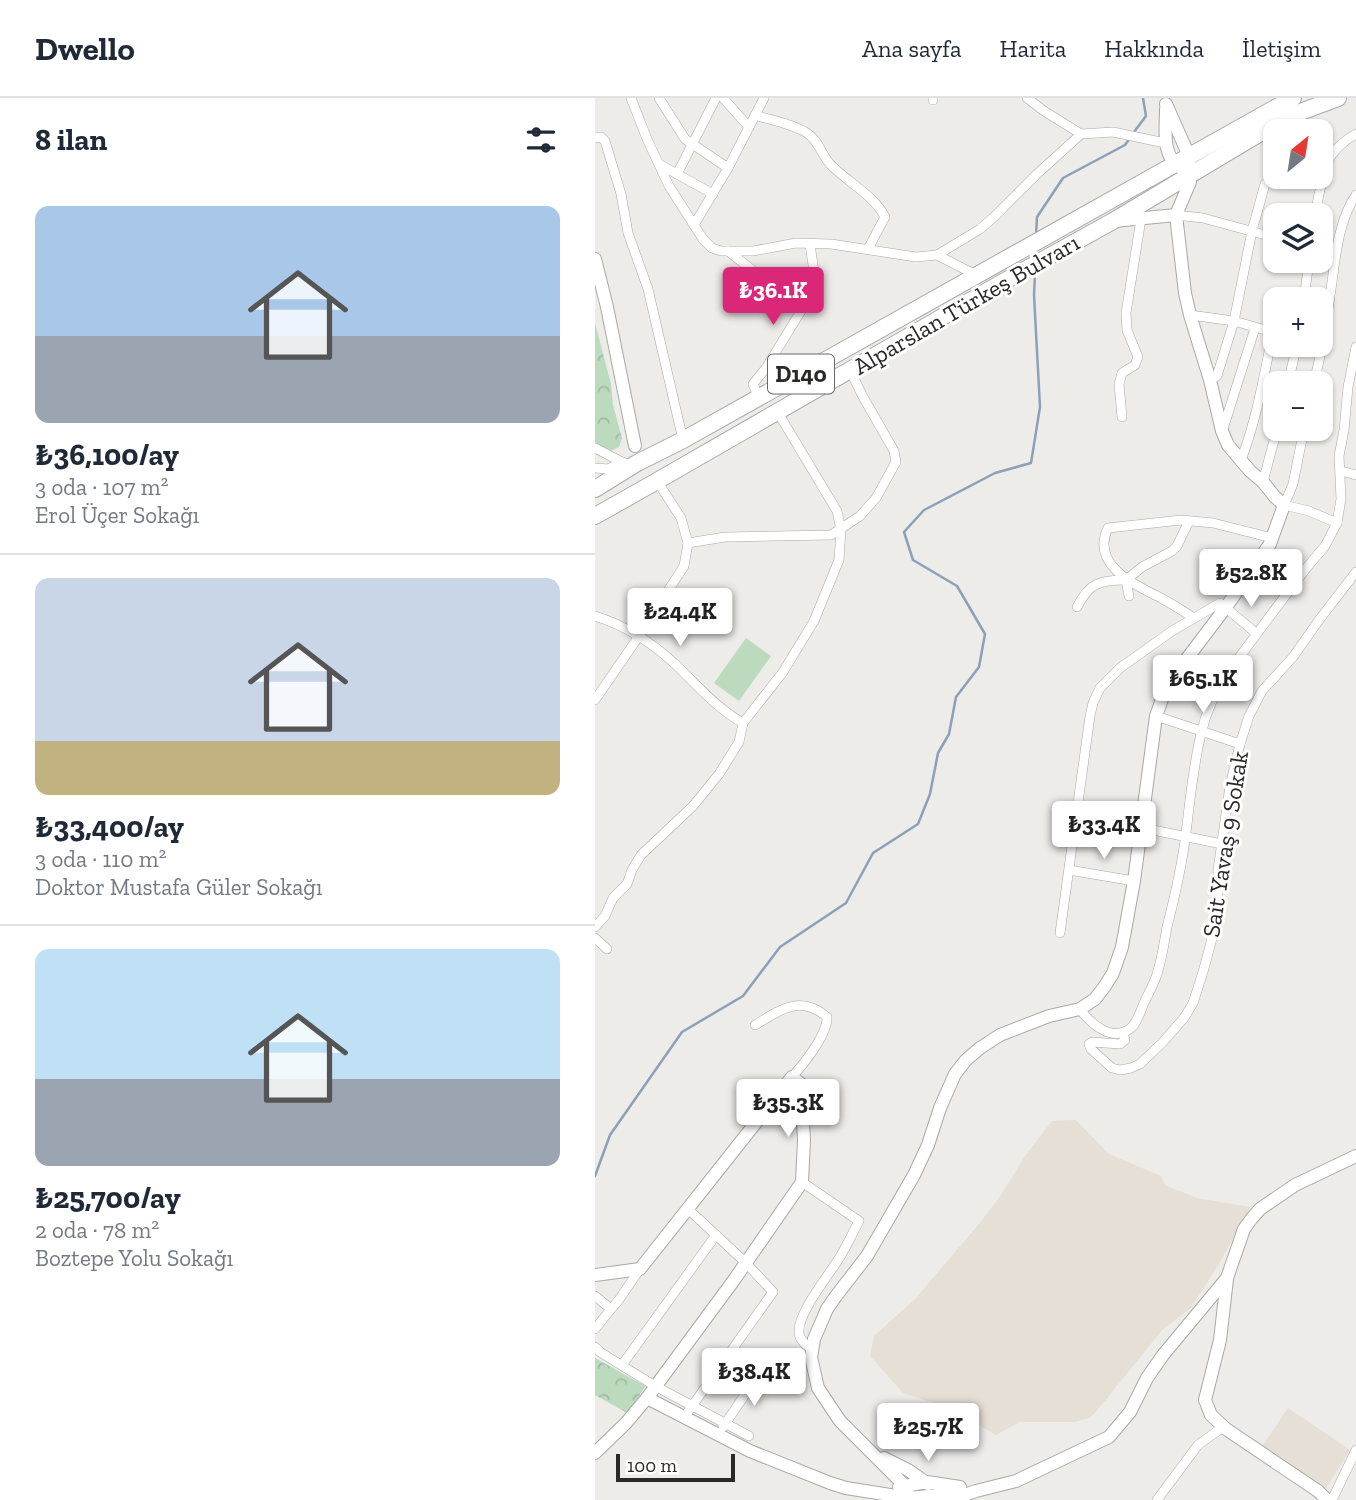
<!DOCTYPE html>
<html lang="tr">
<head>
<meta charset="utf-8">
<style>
  :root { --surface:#fff; --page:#f2f2f3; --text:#1f2937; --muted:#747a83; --line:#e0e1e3; --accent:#db2777 }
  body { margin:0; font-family:"Zilla Slab",serif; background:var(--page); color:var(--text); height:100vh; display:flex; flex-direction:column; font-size:26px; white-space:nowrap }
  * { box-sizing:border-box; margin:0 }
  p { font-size:23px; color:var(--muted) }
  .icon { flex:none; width:38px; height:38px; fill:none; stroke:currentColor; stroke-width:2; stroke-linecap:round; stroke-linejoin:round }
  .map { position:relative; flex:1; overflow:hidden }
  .details { display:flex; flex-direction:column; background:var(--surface); width:595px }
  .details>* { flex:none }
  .needle { width:46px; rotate:30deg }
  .fabs { position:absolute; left:668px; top:21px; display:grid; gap:14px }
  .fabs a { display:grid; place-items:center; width:70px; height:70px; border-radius:14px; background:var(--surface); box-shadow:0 2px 5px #0004; font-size:35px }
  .scale { position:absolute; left:21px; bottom:18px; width:119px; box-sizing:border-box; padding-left:7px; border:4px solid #292827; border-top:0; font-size:19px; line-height:24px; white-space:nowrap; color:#292827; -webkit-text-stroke:5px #fff; paint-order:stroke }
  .price { position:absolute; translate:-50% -60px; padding:0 16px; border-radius:7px; background:#fff; color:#222; font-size:23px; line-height:46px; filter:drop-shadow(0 2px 4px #0008) }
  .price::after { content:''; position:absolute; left:50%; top:42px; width:21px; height:16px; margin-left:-10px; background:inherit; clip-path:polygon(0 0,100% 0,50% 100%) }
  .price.selected { background:var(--accent); color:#fff }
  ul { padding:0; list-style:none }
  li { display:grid; align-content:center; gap:14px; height:371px; padding:0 35px }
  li+li { border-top:2px solid var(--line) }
  li span { display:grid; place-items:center; height:217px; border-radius:14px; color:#555 }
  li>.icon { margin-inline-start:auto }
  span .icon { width:126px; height:126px; fill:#fffc; stroke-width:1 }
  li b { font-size:30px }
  h2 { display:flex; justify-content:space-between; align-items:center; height:84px; padding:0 35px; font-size:30px }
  header { display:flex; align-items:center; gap:42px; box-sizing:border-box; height:98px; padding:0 35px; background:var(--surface); border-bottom:2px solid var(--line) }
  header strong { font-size:33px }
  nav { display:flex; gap:38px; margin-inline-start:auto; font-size:24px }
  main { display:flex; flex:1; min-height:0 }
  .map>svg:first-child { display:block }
  .built { fill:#e5dfd5 }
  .park { fill:url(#park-crowns) }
  .pitch { fill:#bcdabe }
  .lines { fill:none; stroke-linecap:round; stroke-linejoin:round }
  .stream { stroke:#8ca0b9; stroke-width:2.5 }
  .street-casing { stroke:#aaa8a5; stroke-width:10 }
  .secondary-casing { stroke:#aaa8a5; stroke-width:14 }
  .highway-casing { stroke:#aaa8a5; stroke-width:18 }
  .street { stroke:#fff; stroke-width:9 }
  .secondary { stroke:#fff; stroke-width:12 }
  .highway { stroke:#fff; stroke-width:16 }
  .labels { text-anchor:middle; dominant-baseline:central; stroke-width:6; stroke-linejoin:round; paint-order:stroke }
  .shield { fill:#fff; stroke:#696868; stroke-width:2 }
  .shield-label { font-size:23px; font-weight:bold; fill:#292827 }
  .street-label { font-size:24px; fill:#292827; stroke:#fff }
</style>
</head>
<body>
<header>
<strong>Dwello</strong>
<nav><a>Ana sayfa</a><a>Harita</a><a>Hakkında</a><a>İletişim</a></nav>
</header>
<main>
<section class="details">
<h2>8 ilan<svg class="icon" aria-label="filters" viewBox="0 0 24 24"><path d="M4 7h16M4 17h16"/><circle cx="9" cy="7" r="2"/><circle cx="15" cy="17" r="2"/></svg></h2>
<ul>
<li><span style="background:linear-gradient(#a9c7e8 60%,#9aa5b1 0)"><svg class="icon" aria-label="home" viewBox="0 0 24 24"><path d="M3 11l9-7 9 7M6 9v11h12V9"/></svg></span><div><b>₺36,100/ay</b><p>3 oda · 107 m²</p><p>Erol Üçer Sokağı</p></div></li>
<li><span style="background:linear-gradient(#c9d6e8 75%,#c2b280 0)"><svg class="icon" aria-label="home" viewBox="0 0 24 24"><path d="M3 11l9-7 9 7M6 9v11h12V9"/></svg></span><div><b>₺33,400/ay</b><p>3 oda · 110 m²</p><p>Doktor Mustafa Güler Sokağı</p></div></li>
<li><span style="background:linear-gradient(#bfe0f5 60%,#9aa5b1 0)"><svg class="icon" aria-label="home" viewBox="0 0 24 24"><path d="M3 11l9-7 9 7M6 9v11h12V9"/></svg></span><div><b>₺25,700/ay</b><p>2 oda · 78 m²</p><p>Boztepe Yolu Sokağı</p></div></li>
</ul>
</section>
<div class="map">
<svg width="761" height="1402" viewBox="0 0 761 1402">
  <defs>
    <pattern id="park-crowns" width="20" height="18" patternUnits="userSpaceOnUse" patternTransform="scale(1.75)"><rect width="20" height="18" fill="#bcdabe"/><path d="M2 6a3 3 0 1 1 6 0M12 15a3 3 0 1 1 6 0" fill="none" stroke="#a2bba3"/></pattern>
  </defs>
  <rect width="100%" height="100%" fill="#eeece9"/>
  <g class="built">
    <polygon points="481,1022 514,1056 566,1078 570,1087 602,1100 655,1109 624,1166 596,1210 568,1231 500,1315 494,1320 481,1324 425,1324 401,1337 349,1308 308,1295 275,1258 279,1238 320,1201 384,1126 406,1097 430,1058 457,1023"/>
    <polygon points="693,1310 755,1352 730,1392 666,1350"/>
  </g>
  <g class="park">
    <polygon points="0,225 16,286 18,307 27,340 24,349 16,353 5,348 0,344"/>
    <polygon points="0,1260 50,1288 34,1316 0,1297"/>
  </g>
  <polygon class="pitch" points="151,540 176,558 144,603 119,585"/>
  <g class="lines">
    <g class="stream">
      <polyline points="539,34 551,18 548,0"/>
      <polyline points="441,137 442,119 468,80 530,47 535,40"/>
      <polyline points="0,1078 15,1037 87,934 148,898 185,849 251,805 278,755 323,726 335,696 343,655 354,636 361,599 384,569 390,536 362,488 318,462 309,434 329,412 400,375 436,365 445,309 439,197 440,175"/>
    </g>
    <g class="street-casing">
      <g id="street">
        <polyline points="36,0 52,41 74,88 108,141 117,150 126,153 158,153 201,145 236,146 321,159 342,157 381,177"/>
        <polyline points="64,0 90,41 133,70"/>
        <polyline points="128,0 154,29"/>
        <polyline points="432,0 449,13 486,36"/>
        <polyline points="338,2 338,0"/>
        <path d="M 160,17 C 178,23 196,25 212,35 C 224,43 226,56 235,66 C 251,83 280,98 290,119 L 273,151"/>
        <polyline points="0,40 6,39 10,43 26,96 33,135 53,191 88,342"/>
        <polyline points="64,66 118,96"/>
        <polyline points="82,76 121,0"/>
        <polyline points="581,117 608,120 681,140"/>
        <path d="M 720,117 C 723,100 728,73 736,58 C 742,49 752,41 761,36"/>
        <polyline points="99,127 133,70 169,0"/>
        <polyline points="133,153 184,193"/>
        <polyline points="342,157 385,131 399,119 442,76 486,36 518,34 570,45"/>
        <polyline points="709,201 714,163"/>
        <polyline points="595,217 639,223 681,235"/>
        <polyline points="615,282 622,278 639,223 657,133 670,86"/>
        <polyline points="693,285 702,247"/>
        <path d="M 719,285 C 726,256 731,227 735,198 C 740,166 742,124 761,97"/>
        <polyline points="164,300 158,286 171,270 209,208 218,190 219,174 215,146"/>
        <polyline points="527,319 524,286 527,275 540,267 543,259 532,232 531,215 546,121"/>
        <polyline points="628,331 660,230"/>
        <polyline points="709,331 698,386 689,407 714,413 742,425"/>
        <polyline points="0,350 27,364"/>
        <path d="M 646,362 C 662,321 669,277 678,234"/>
        <polyline points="0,370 13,371 27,364 38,367"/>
        <polyline points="746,373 761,377"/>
        <polyline points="668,384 682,331"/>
        <polyline points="93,445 130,439 236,437 265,418 281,400 301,364 299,353 267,297 255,272"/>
        <polyline points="531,482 534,498"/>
        <path d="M 482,509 C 494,485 505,482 531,482 L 547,469 L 577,453 L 582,448 L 594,423"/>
        <path d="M 0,518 C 29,527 56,544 79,565 C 101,586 121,610 148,625"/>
        <path d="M 599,520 C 588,513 577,506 566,500 C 540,487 495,467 513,430 L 586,422 L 618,425 L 677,440"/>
        <polyline points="0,602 44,538 89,468 93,445 86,420 62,383"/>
        <polyline points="561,618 645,646"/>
        <polyline points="548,730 627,746"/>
        <polyline points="474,772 539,783"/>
        <polyline points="0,829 10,818 18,800 32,786 37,772 46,757 98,708 124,676 144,644 148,625 188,574 219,523 244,462 246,432 242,413 182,313"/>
        <polyline points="465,835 495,618 498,605 505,590 525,570 577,533 625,505 661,535"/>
        <polyline points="0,840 12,851"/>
        <path d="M 485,911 C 495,925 515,943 533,932 C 542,927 545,914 549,905 C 553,896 559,886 562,876 C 567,861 569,845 572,829 C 580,798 587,767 591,735 C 595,702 598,669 606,636 C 611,613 621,592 634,573 L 708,474 L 730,448 L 742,425 L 746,401 L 744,358 L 749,332 L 753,289 L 761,249"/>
        <path d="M 160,927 C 185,912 205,896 232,919 C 233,936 208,967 197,979"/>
        <polyline points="528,934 530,942 525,946 497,944 494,946 496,951 517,970 525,972 536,970 545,966 567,945 589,920 598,905 608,874 623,818 623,772 635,688 645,646 654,618 667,593 698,559 724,522 761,474"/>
        <path d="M 207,1084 L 264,1123 C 257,1136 251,1150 243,1162 C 233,1178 202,1216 204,1235 C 205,1243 212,1248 217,1252"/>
        <polyline points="0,1198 16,1211 0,1231"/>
        <polyline points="16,1211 23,1203 45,1171"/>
        <polyline points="0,1249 5,1254 60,1288 154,1338"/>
        <polyline points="27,1267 121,1137"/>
        <polyline points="90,1318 178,1194 151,1165 93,1111"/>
        <polyline points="128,1329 170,1267"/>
        <polyline points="562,1402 603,1347 628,1329"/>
        <polyline points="737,1402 761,1352"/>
      </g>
    </g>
    <g class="secondary-casing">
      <g id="secondary">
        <path d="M 571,11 C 571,31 566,59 586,70"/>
        <polyline points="519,123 581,117"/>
        <polyline points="0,161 12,209 40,348"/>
        <polyline points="0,1177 45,1171 197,979 206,986 209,1042 207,1084 139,1182 52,1300 31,1325 0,1355"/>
        <polyline points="632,1181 625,1242 610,1302 616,1317 631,1331 723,1393 732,1402"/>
        <polyline points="52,1300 155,1353 235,1385 251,1390 314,1400 363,1395"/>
        <polyline points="289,1360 313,1372 333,1386"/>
        <polyline points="304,1389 332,1384 365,1389"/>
        <polyline points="314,1402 310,1388 245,1323 223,1290 216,1259 219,1241 226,1225 232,1211 241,1198 272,1158 319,1077 333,1047 345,1010 360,976 371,962 385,950 405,937 454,918 485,911 500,901 510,888 518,875 527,849 539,783 561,618 572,587 631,509 675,446 689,407 680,399 668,384 655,373 633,347 627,333 615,282 595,217 590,195 581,117 595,84 594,58 571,6"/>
        <polyline points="355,1402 381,1393 421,1383 514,1339 535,1314 552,1280 568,1257 632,1180 649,1131 657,1120 665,1111 700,1087 761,1058"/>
      </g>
    </g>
    <g class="highway-casing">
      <g id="highway">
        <polyline points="0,391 42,365 88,342 698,0"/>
        <polyline points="0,418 55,387 408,184 518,123 692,19 743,0"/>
      </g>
    </g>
    <use href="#street" class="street"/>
    <use href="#secondary" class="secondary"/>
    <use href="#highway" class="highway"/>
  </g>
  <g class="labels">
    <rect class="shield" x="173" y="256.5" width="66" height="39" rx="5"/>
    <g class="shield-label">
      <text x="206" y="276">D140</text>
    </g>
    <g class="street-label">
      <text transform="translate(371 206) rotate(-30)">Alparslan Türkeş Bulvarı</text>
      <text transform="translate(630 746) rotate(-81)">Sait Yavaş 9 Sokak</text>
    </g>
  </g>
</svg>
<div class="fabs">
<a><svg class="needle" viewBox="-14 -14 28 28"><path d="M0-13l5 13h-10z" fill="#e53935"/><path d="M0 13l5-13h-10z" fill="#747a83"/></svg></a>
<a><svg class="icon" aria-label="layers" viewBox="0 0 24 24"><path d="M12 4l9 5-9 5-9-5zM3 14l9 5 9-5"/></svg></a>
<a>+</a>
<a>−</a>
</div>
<div class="scale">100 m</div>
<b class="price selected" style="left:178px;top:229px">₺36.1K</b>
<b class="price" style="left:656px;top:511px">₺52.8K</b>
<b class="price" style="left:85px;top:550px">₺24.4K</b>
<b class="price" style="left:608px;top:617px">₺65.1K</b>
<b class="price" style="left:509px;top:763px">₺33.4K</b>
<b class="price" style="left:193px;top:1041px">₺35.3K</b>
<b class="price" style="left:159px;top:1310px">₺38.4K</b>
<b class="price" style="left:333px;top:1365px">₺25.7K</b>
</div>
</main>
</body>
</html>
